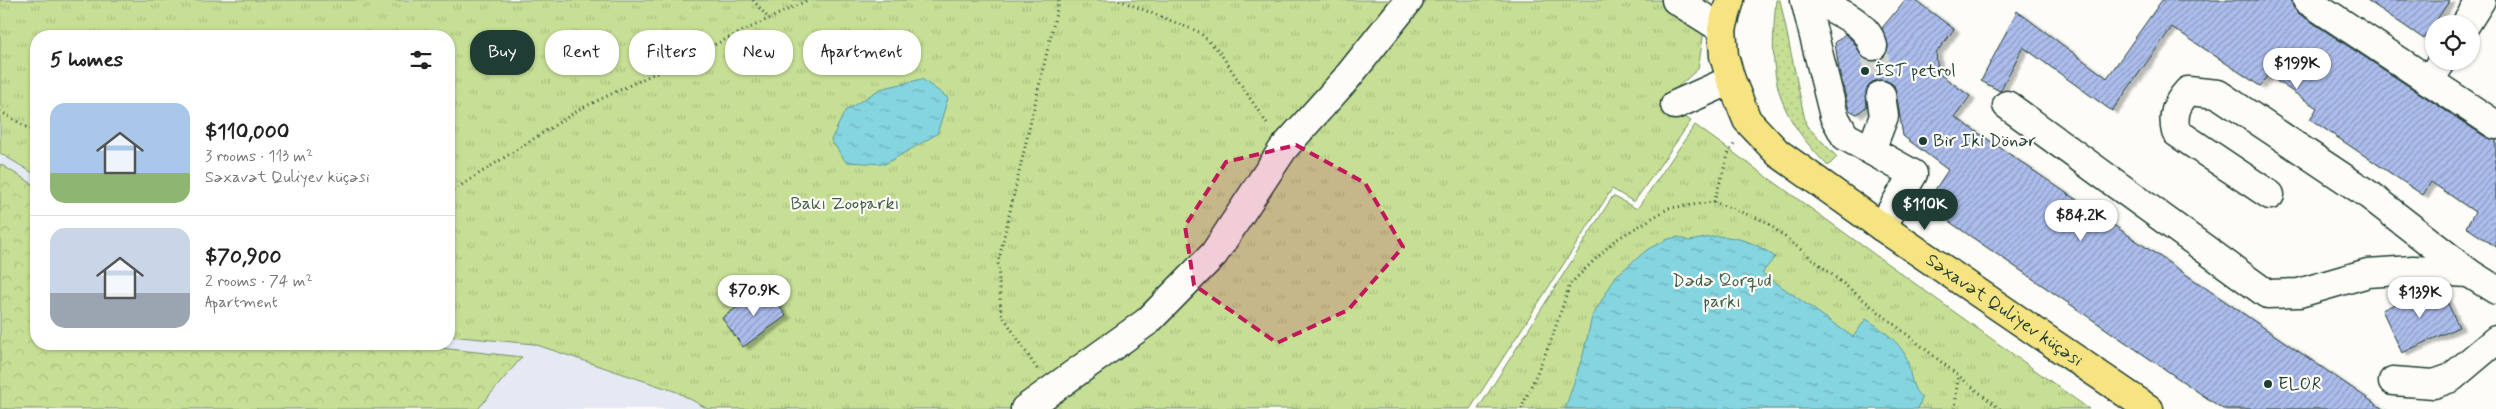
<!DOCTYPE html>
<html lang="en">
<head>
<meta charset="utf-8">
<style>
  :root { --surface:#fff; --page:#f6f6f6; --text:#222; --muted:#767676; --line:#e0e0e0; --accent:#1f3d34 }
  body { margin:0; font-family:Mynerve,sans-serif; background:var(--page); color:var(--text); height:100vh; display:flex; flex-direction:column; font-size:19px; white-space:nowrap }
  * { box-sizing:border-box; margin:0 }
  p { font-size:16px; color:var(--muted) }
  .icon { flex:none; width:28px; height:28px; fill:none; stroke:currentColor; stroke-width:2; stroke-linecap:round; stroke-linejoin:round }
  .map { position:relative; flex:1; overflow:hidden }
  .panel { position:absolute; left:30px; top:30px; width:425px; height:320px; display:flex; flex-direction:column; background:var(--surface); border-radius:20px; box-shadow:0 1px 4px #0004 }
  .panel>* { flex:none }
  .hud { position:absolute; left:470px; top:30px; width:475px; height:45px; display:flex; gap:10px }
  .fabs { position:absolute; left:2425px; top:15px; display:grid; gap:10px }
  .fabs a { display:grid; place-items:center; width:55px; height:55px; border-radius:50%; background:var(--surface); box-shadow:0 1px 4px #0004; font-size:25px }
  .price { position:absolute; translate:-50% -42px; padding:0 11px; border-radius:18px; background:#fff; color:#222; font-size:16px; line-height:32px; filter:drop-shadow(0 1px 2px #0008) }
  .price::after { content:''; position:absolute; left:50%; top:30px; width:15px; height:11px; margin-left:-8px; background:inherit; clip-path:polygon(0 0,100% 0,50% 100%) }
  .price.active { background:var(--accent); color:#fff }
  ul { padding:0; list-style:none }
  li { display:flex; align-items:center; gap:15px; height:125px; padding:0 20px }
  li+li { border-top:1px solid var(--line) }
  li span { display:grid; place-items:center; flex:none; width:140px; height:100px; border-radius:15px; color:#555 }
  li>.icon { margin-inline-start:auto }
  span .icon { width:60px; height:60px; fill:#fffc; stroke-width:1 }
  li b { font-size:21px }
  h2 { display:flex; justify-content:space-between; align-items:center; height:60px; padding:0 20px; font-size:21px }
  .tag { padding:0 18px; border-radius:20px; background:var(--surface); box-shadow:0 1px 4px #0004; font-size:18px; line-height:45px }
  .tag.active { background:var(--accent); color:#fff }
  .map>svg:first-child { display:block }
  .built { fill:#e5e9f4 }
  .grass { fill:url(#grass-dots); stroke:#728e64 }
  .forest { fill:url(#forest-crowns); stroke:#728e64 }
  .park { fill:url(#park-tufts); stroke:#728e64 }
  .water { fill:url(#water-ripples); stroke:#5c989b }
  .building { fill:url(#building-hatch); stroke:#1f3d34; filter:url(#shadow) }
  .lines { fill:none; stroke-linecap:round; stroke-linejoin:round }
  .minor-tunnel { stroke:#d1d6d0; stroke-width:28; stroke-dasharray:28 14; stroke-linecap:butt }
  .minor-casing { stroke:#1f3d34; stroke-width:31 }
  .major-casing { stroke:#1f3d34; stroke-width:31 }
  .path { stroke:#1f3d34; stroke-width:3; stroke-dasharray:1 4; stroke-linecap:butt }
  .minor { stroke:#fdfcf7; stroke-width:28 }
  .major { stroke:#f6e381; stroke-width:28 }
  .marked { fill:#c2185b; fill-opacity:0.2; stroke:#c2185b; stroke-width:4; stroke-dasharray:10 6; stroke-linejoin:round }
  .poi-dot { fill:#1f3d34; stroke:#fdfcf7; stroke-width:2 }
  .labels { text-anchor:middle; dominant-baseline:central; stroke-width:4.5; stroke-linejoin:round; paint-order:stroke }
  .poi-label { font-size:18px; fill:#1f3d34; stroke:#fdfcf7; text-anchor:start }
  .park-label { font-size:18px; fill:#405d47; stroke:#fdfcf7 }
  .street-label { font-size:18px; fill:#1f3d34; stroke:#fdfcf7 }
</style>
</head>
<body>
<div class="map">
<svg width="2496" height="409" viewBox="0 0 2496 409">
  <defs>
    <pattern id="grass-dots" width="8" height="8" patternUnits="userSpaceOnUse" patternTransform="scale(1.25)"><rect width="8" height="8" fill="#c6df95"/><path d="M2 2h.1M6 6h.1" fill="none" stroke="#aac081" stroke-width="1.8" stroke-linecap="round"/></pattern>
    <pattern id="forest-crowns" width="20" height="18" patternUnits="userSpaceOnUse" patternTransform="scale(1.25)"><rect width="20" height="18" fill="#c6df95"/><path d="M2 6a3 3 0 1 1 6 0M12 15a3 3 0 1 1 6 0" fill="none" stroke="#aac081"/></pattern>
    <pattern id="park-tufts" width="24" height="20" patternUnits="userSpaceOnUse" patternTransform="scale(1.25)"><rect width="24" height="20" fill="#c6df95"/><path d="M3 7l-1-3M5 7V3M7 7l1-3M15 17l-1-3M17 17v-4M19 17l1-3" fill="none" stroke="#aac081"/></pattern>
    <pattern id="water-ripples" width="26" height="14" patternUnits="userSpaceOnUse" patternTransform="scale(1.25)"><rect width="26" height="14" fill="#85d5e0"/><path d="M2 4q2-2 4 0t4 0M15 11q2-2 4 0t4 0" fill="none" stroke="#6caeb6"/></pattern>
    <pattern id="building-hatch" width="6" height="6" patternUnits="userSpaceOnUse" patternTransform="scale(1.25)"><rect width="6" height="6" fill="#acbded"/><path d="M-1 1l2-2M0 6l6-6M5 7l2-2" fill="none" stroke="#8b9bc1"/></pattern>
    <filter id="shadow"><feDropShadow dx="5.5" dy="3" stdDeviation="1" flood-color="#0004"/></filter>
  </defs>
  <rect width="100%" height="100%" fill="#fdfcf7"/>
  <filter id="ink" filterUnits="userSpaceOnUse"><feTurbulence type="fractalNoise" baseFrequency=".02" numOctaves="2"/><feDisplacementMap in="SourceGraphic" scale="10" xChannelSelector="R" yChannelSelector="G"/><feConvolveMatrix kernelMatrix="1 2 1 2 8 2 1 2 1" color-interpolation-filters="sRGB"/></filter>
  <g filter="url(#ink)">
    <polygon class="built" points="0,153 36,175 36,344 449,344 449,336 534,344 677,392 708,409 0,409"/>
    <path class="grass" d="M 1776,0 L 1780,0 L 1806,125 L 1837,157 L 1828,166 C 1773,110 1769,76 1776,0 Z"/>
    <polygon class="forest" points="0,164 36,186 36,344 404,344 522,357 478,409 0,409"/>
    <g class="park">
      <polygon points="0,0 1709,0 1698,69 1662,101 1691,121 1634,202 1612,189 1470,409 708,409 677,392 534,344 449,336 449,36 36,36 36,175 0,153"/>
      <polygon points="1695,125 2089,409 1478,409 1613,196 1637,209"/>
    </g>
    <g class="water">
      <polygon points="922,79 948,98 937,134 885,164 846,162 831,140 845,111 880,89"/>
      <path d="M 1716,236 C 1740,237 1757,243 1775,257 L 1762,273 L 1853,337 L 1866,319 C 1881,328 1901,343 1907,359 C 1911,373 1911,390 1922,398 L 1918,409 L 1565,409 L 1583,355 L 1592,317 L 1616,276 L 1648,249 L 1668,239 L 1678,237 L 1689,241 Z"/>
    </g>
    <g class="building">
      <polygon points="1905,0 1915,0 1954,29 1936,53 1938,73 1970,96 1955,117 2383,409 2223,409 1925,205 1948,170 1903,136 1896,92 1894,85 1887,81 1879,80 1872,82 1866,90 1867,106 1857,114 1849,110 1839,70 1835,43 1845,34 1853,41 1864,59 1871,61 1879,60 1886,55 1888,48 1882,28"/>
      <polygon points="2162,0 2292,0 2293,7 2298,13 2487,138 2496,140 2496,247 2466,227 2475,212 2431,182 2423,195 2310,119 2317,108 2268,75 2260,86 2172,27 2112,111 2023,47 2000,91 1981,81 2017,11 2107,78"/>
      <polygon points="2367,0 2450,0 2424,39"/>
      <polygon points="766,287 786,316 743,347 722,318"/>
      <polygon points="2432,287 2440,287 2459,327 2402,353 2382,310"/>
    </g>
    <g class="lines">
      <polyline class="minor-tunnel" points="1873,46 1881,95"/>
      <g class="minor-casing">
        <g id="minor">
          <polyline points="1676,0 1722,29"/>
          <polyline points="1805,0 1834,116 1845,136 1913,174 1882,227"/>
          <path d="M 1815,0 C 1836,11 1867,22 1873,46"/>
          <polyline points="2307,0 2496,125"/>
          <polyline points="2466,24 2481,0"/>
          <polyline points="2429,81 2442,61"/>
          <polyline points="1675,105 1731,80"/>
          <polyline points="2007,105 2267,294 2299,293 2368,273 2413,270 2469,273"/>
          <polyline points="1871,150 1884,116 1881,95"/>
          <path d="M 2270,195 L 2176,132 C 2172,115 2176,104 2188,91 L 2218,94 L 2369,195 L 2469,273 L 2496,290"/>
          <polyline points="2393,381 2434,384 2451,378 2496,340"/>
          <polyline points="1025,409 1148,321 1214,254 1283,149 1346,79 1409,0"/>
        </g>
      </g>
      <g class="major-casing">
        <g id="major">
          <path id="s1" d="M 1730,0 L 1722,29 L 1724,56 L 1731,80 L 1747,120 L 1778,153 L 1882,227 L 2149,409"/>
        </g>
      </g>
      <g class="path">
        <polyline points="753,0 769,19"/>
        <polyline points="1119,0 1199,32 1219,51 1269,127"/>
        <polyline points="0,111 36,133"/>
        <polyline points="449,193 580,109 808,0"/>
        <polyline points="1714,202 1729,152 1735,143"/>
        <polyline points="1037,369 1001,313 998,263 1059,0"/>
        <polyline points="1521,409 1551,341 1570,284 1614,241 1669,208 1714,202 1765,221 2000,409"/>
        <polyline points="1955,409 1958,375"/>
      </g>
      <use href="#minor" class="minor"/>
      <use href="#major" class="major"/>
    </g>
  </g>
  <path class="marked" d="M 1296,145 L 1365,183 L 1403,247 L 1348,310 L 1277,343 L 1194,285 L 1185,226 L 1226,162 Z"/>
  <g class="poi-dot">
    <circle cx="1865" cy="71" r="5"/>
    <circle cx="1923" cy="141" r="5"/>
    <circle cx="2268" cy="384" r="5"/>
  </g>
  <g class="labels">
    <g class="poi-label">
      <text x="1875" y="71">İST petrol</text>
      <text x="1933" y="141">Bir Iki Dönər</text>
      <text x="2278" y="384">ELOR</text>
    </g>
    <g class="park-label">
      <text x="845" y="204">Bakı Zooparkı</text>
      <text x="1722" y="281">Dədə Qorqud<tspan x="1722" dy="21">parkı</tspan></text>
    </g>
    <g class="street-label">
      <text stroke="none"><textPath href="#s1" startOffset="446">Səxavət Quliyev küçəsi</textPath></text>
    </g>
  </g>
</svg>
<div class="fabs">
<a><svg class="icon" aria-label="locate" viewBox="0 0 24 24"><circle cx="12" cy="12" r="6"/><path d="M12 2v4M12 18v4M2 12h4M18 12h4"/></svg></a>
</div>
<b class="price" style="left:2297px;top:90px">$199K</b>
<b class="price active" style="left:1925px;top:231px">$110K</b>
<b class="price" style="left:2081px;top:242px">$84.2K</b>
<b class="price" style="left:754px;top:317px">$70.9K</b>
<b class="price" style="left:2420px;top:319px">$139K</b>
<div class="hud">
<a class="tag active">Buy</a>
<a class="tag">Rent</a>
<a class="tag">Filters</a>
<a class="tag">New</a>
<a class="tag">Apartment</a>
</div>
<section class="panel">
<h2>5 homes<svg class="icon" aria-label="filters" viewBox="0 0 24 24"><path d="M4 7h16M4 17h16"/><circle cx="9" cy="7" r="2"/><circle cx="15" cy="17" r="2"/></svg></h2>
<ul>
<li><span style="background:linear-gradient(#a9c7e8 70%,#8fb573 0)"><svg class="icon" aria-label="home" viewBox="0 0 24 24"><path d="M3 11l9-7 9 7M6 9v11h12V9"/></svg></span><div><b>$110,000</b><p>3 rooms · 113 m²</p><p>Səxavət Quliyev küçəsi</p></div></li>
<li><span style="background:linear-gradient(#c9d6e8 65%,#9aa5b1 0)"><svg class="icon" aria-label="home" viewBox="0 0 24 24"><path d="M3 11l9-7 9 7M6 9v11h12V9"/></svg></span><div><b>$70,900</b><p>2 rooms · 74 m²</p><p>Apartment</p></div></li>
</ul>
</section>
</div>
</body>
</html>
